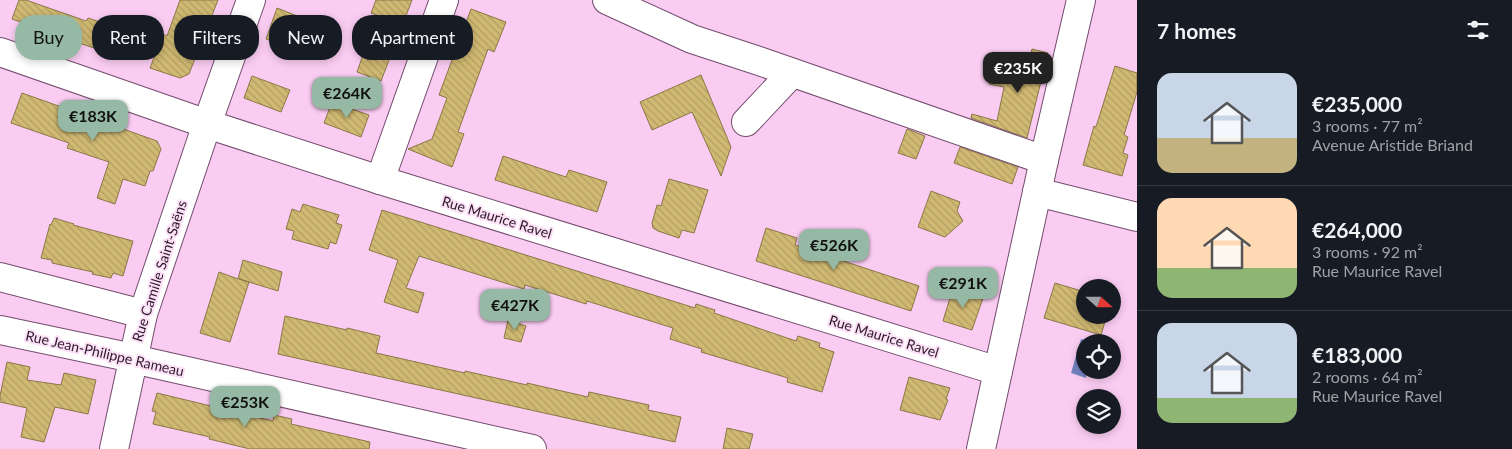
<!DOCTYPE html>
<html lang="en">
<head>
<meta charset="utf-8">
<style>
  :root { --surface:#171b24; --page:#20242c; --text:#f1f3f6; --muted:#9ea1a6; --line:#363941; --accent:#95b9a4 }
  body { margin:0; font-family:Lato,sans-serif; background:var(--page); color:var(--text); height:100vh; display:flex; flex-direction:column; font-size:19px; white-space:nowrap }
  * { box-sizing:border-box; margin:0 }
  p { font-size:16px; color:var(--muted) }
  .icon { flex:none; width:28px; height:28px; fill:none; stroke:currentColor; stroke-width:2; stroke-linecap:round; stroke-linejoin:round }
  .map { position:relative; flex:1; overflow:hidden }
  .sheet { display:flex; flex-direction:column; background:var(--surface); width:375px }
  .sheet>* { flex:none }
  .hud { position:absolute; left:15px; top:15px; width:475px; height:45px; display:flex; gap:10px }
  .needle { width:32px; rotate:111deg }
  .fabs { position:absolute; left:1076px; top:279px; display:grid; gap:10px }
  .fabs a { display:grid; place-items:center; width:45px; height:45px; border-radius:50%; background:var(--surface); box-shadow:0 2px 8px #0003; font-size:25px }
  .price { position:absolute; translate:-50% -42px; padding:0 11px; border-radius:10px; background:var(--accent); color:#111; font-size:16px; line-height:32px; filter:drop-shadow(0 1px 2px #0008) }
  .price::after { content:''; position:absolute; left:50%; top:30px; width:15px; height:11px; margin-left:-8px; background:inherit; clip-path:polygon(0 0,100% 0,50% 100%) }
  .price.selected { background:#222; color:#fff }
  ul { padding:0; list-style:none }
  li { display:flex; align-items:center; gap:15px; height:125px; padding:0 20px }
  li+li { border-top:1px solid var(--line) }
  li span { display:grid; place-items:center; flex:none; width:140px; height:100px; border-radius:15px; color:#555 }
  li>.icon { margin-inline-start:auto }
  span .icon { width:60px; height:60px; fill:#fffc; stroke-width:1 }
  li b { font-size:21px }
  h2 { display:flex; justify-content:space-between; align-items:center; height:60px; padding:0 20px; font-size:21px }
  .tag { padding:0 18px; border-radius:20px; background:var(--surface); box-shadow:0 2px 8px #0003; font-size:18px; line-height:45px }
  .tag.selected { background:var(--accent); color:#111 }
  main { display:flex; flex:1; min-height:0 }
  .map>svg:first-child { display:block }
  .water { fill:#7384c1 }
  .building { fill:url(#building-back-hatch); stroke:#897846 }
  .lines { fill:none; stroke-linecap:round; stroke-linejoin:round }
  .minor-casing { stroke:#734c6d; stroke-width:30 }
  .major-casing { stroke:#734c6d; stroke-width:30 }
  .minor { stroke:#fff; stroke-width:28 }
  .major { stroke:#fff; stroke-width:28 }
  .labels { text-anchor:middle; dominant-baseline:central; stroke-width:4; stroke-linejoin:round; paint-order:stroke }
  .street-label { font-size:14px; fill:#2a1928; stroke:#fce0f7 }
</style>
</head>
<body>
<main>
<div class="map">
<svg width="1137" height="449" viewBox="0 0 1137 449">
  <defs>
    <pattern id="building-back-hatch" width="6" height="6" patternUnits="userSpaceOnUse" patternTransform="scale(1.25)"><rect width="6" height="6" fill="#d0b972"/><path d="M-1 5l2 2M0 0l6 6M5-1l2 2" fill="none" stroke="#b39e63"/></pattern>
  </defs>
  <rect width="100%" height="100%" fill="#faccf2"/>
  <polygon class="water" points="1081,339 1093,342 1085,342 1085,370 1088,370 1086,378 1071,373"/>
  <g class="building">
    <polygon points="19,0 26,0 86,21 88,18 121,29 112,54 79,43 80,39 51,28 49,32 12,19"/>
    <polygon points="180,0 218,0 189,74 180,78 150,68 163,34 167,36"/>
    <polygon points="376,0 412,0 381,81 357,72 377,15 371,13"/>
    <polygon points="277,8 310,21 300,51 266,39"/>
    <polygon points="471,9 506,22 494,52 488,49 458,132 464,134 452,167 408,149 432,139 447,98 439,95"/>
    <polygon points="1032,49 1048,53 1027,138 971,118 972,114 997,121 1004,87 989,84 993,67 1015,72 1019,55 1030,58"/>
    <polygon points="1115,66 1137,73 1137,92 1124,135 1128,137 1123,153 1128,155 1122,176 1083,165 1094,126 1096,127"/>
    <polygon points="701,75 731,147 721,176 692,112 652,130 640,102"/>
    <polygon points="252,76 290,90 281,112 244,98"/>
    <polygon points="22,93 157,141 161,149 153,171 150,171 145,186 123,179 115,204 97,198 109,162 67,148 69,143 11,123"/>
    <polygon points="332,102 369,115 361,137 324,123"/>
    <polygon points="907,129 925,136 916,159 898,153"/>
    <polygon points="960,147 1018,167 1012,184 954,163"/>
    <polygon points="503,156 566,177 569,170 607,182 597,212 495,180"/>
    <polygon points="669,179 708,190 694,233 682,230 679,238 658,231 653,228 652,223 657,205 661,206"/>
    <polygon points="931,191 960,202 957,211 963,221 945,237 918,227"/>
    <polygon points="303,204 339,215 336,223 342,225 336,244 330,242 328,249 292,239 294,231 286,229 292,209 300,212"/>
    <polygon points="382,210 695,308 696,304 715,310 714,313 796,341 798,336 820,343 819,347 834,352 822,392 787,382 788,378 701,352 702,349 670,339 673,328 587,301 586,304 525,285 524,289 419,256 406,288 424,293 418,313 384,302 398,260 369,250"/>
    <polygon points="54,218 74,224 73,225 133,241 123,276 113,273 111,278 92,274 93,272 52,263 52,260 41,258 50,224 51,225"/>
    <polygon points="766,228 797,238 795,245 919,286 911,311 756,261"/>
    <polygon points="243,260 282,272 278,291 239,279 249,282 230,342 200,333 219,272 238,279"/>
    <polygon points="1055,283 1085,292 1085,315 1107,315 1101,335 1044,318"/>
    <polygon points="953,288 983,298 972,330 943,321"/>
    <polygon points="285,316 347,330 347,328 380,336 376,353 465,373 465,371 527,385 527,383 588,397 589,392 649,405 648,410 681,417 675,442 278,354"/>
    <polygon points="508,320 526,326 521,342 504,338"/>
    <polygon points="7,362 30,367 27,380 61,385 64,373 96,380 88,414 55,407 44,442 21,437 27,408 0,402 0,396"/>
    <polygon points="909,377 950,388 946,399 948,400 940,420 900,410"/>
    <polygon points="157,393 273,421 274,415 292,419 291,424 370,442 369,449 250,449 209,439 210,437 153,424 156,412 152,411"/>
    <polygon points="727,428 753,434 749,449 723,449"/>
  </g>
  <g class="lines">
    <g class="minor-casing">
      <g id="minor">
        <polyline points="607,0 692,39 759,61 1044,160"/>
        <polyline points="0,52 207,124 380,180 998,371"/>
        <polyline points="746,122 792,73"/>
        <polyline points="380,180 444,0"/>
        <polyline points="1037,192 1137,217"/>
        <polyline points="0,277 143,314"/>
        <polyline points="0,330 133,358 142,361 532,449"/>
        <polyline points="114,449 143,314 207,124 251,0"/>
      </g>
    </g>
    <g class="major-casing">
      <polyline id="major" points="981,449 1044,160 1081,0"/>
    </g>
    <use href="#minor" class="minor"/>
    <use href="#major" class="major"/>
  </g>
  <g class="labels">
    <g class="street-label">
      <text transform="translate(497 217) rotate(17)">Rue Maurice Ravel</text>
      <text transform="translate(159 271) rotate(-72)">Rue Camille Saint-Saëns</text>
      <text transform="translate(884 336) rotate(17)">Rue Maurice Ravel</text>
      <text transform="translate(105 353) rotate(13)">Rue Jean-Philippe Rameau</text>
    </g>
  </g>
</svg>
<div class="fabs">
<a><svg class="needle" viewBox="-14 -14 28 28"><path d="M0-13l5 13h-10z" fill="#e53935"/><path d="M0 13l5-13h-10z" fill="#9ea1a6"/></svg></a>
<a><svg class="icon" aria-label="locate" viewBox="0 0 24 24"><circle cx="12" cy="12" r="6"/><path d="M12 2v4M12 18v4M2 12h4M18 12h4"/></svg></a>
<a><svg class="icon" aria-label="layers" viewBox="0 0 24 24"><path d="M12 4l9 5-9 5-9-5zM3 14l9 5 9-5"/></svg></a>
</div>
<b class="price selected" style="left:1018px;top:94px">€235K</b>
<b class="price" style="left:347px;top:119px">€264K</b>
<b class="price" style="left:93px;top:142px">€183K</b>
<b class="price" style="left:834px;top:271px">€526K</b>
<b class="price" style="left:963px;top:309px">€291K</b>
<b class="price" style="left:515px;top:331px">€427K</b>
<b class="price" style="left:245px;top:428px">€253K</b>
<div class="hud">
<a class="tag selected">Buy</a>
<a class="tag">Rent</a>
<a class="tag">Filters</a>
<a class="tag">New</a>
<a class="tag">Apartment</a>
</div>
</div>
<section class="sheet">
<h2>7 homes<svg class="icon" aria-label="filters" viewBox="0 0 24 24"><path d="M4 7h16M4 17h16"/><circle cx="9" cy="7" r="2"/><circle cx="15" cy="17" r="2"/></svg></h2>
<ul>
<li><span style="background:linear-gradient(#c9d6e8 65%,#c2b280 0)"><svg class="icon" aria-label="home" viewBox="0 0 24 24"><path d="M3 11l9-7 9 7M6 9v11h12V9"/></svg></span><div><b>€235,000</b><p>3 rooms · 77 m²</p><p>Avenue Aristide Briand</p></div></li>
<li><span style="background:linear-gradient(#ffd9b3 70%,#8fb573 0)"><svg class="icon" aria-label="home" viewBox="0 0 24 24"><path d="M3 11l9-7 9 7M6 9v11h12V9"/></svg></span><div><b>€264,000</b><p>3 rooms · 92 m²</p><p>Rue Maurice Ravel</p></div></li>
<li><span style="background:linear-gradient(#c9d6e8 75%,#8fb573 0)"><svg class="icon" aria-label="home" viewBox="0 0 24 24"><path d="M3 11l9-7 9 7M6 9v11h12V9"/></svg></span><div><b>€183,000</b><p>2 rooms · 64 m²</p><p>Rue Maurice Ravel</p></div></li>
</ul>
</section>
</main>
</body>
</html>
